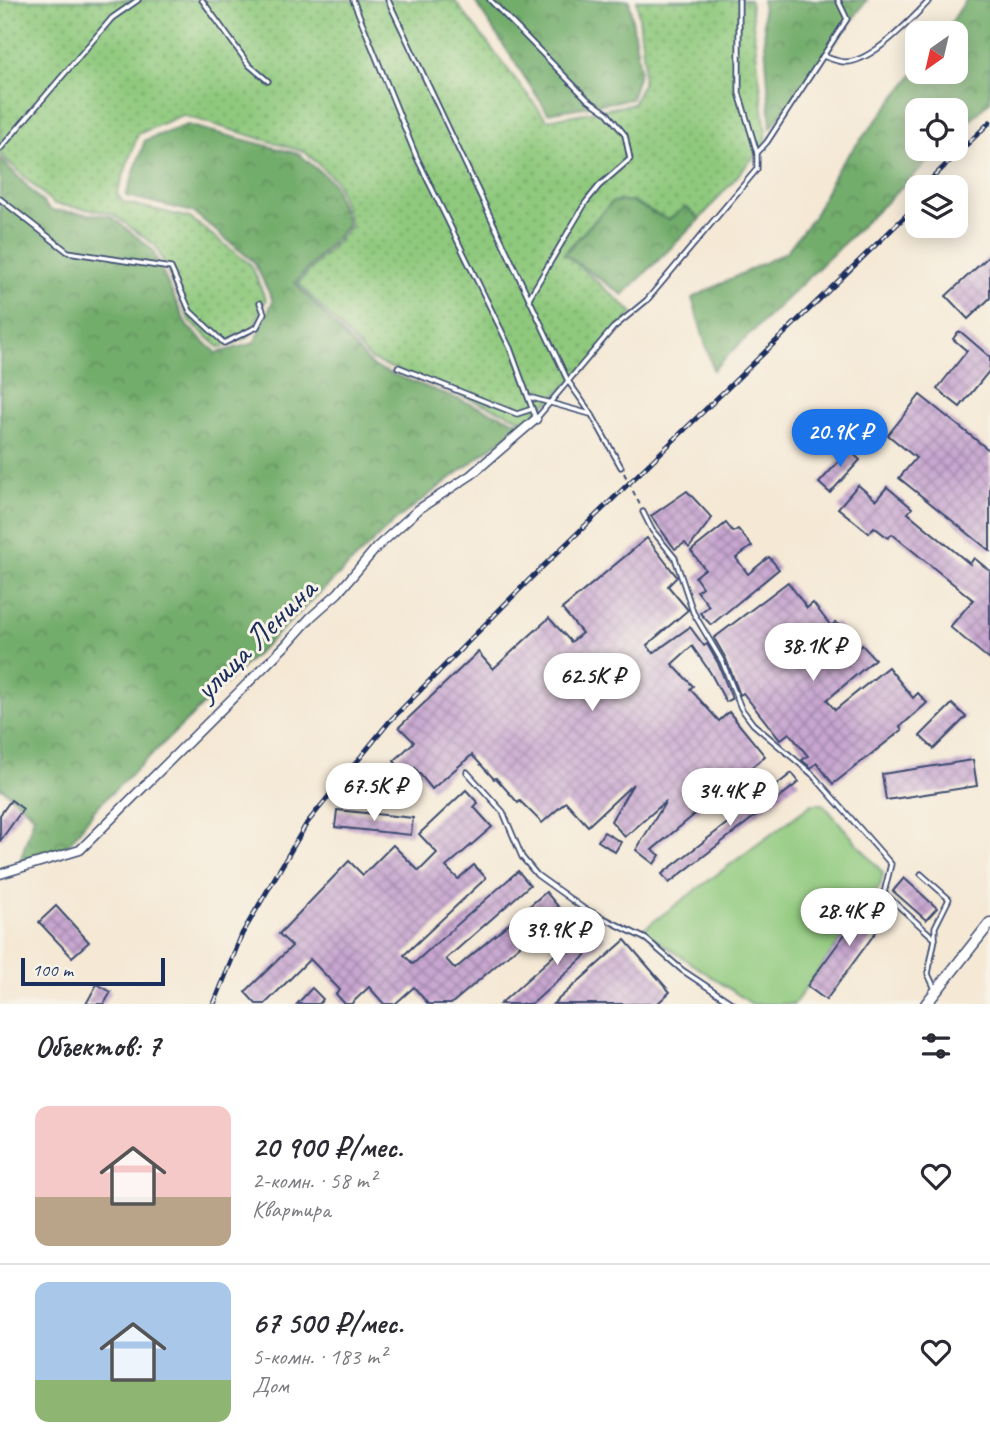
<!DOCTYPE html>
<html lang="ru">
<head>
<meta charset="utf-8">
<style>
  :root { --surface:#fff; --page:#f2f2f3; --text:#2b2b33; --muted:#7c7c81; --line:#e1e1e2; --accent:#1a73e8 }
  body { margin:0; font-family:Caveat,sans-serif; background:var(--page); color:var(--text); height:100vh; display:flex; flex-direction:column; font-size:26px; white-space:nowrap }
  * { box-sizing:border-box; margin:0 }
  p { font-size:23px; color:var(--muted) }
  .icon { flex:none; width:38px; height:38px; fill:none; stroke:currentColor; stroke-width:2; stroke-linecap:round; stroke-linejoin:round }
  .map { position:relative; height:1004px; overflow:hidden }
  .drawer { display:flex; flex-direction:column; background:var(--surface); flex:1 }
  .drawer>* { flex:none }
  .needle { width:46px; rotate:214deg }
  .fabs { position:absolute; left:905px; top:21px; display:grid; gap:14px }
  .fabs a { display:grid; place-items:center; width:63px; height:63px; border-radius:14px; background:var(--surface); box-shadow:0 4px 18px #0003; font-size:35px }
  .scale { position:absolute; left:21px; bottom:18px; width:144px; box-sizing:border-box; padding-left:7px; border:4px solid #1b2f5e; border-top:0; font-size:19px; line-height:24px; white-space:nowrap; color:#1b2f5e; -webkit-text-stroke:5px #f7f3e8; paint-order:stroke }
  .price { position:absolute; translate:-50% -60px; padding:0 16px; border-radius:24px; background:#fff; color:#222; font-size:23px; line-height:46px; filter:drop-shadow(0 2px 4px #0008) }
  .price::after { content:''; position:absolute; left:50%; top:42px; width:21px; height:16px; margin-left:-10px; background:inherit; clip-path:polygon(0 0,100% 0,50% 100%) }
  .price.on { background:var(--accent); color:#fff }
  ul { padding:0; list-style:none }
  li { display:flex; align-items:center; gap:21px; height:175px; padding:0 35px }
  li+li { border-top:2px solid var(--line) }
  li span { display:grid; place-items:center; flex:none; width:196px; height:140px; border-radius:14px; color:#555 }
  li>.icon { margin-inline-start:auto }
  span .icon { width:84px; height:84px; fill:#fffc; stroke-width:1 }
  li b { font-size:30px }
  h2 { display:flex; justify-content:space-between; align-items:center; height:84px; padding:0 35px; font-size:30px }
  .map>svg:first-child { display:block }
  .green { fill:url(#green-dots); stroke:#557c6e; stroke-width:2 }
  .forest { fill:url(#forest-crowns); stroke:#476e65; stroke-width:2 }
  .pitch { fill:#8fc97d; stroke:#557c6e; stroke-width:2 }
  .building { fill:url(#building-cross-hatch) }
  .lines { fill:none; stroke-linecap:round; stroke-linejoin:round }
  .service-casing { stroke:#3c4b70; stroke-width:7 }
  .minor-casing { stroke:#3c4b70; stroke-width:11 }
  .tertiary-casing { stroke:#3c4b70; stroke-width:13 }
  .path { stroke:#3c4b70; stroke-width:2; stroke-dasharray:5 5; stroke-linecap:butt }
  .service { stroke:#fff; stroke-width:3.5 }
  .minor { stroke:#fff; stroke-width:8 }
  .tertiary { stroke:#fff; stroke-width:10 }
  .rail-casing { stroke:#1b2f5e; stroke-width:5 }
  .rail { stroke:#f7f3e8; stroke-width:2.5; stroke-dasharray:8; stroke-linecap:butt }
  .labels { text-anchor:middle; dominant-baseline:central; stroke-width:6; stroke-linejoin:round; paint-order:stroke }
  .street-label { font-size:33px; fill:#1b2f5e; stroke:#f7f3e8 }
</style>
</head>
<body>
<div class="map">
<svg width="990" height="1004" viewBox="0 0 990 1004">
  <defs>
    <pattern id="green-dots" width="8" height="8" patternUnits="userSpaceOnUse" patternTransform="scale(1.75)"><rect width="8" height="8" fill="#8fc97d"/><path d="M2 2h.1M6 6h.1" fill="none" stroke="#74a46a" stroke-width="1.8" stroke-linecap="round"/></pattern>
    <pattern id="forest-crowns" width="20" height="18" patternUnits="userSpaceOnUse" patternTransform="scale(1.75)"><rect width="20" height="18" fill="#73ad6c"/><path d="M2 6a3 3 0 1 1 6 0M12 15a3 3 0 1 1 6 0" fill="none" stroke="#5e8d5c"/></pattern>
    <pattern id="building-cross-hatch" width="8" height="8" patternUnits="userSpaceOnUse" patternTransform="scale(1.75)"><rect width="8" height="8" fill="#c8a6d0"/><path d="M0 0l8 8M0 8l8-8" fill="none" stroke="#a288ac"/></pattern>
  </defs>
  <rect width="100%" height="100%" fill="#f7f3e8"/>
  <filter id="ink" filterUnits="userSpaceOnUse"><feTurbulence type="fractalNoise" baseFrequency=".0143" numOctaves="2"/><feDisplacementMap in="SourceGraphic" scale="14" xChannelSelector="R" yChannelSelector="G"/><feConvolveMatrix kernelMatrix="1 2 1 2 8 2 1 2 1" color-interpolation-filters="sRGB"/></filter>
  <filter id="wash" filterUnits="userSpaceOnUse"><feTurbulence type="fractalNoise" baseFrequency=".00686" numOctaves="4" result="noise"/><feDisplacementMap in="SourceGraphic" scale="28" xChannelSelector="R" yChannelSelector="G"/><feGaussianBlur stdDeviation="1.57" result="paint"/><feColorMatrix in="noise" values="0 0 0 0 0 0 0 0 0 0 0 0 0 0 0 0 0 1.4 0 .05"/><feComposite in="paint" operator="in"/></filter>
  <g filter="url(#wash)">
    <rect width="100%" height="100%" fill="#f5e9d6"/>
    <polygon class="green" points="0,0 454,0 547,120 633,104 643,83 644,61 637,0 750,0 767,142 700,219 686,208 668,220 631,201 612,202 564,253 633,313 594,362 526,421 371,360 298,283 351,226 335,180 305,152 182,115 138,134 117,194 123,202 190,218 251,265 266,300 249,337 220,348 190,322 156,246 111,213 54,204 0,154"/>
    <g class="forest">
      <polygon points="474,0 629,0 640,70 631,99 548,113"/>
      <polygon points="762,0 867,0 771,128"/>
      <polygon points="966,0 990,0 990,101 956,134 956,110 917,110 917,149 941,149 713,370 692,298 786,252 814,216 837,169 917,70 917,72 956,72 956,33 944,33"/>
      <polygon points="187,125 299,154 332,182 348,225 295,283 372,366 515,421 526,421 396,520 98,806 66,848 19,865 34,816 3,789 0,789 0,158 50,210 110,216 152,249 187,326 217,353 254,343 273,301 254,262 193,212 126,196 145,140"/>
      <polygon points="631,201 668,220 686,207 700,219 623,295 564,254 612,202"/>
    </g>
    <polygon class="pitch" points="812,804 823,804 883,873 880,886 873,896 794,1004 752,1004 642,930"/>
    <g id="blocks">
      <g class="building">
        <polygon points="990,255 990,298 968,319 946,296"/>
        <polygon points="958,332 961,332 990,357 990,370 960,407 937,389 967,351 953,339"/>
        <polygon points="920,395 990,451 990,551 899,478 916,458 888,435"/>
        <polygon points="844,445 860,460 830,493 819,483 841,459 836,454"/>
        <polygon points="858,485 876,500 887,487 912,508 908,513 970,564 974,558 990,571 990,660 950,627 973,600 892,534 888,538 874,527 869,533 838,508"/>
        <polygon points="687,491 712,518 689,548 685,543 675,549 651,516"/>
        <polygon points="726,523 733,532 738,529 752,546 736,558 748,574 769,557 779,569 711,625 700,613 709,606 697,591 702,587 695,577 705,569 691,551"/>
        <polygon points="647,538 677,577 668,586 688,610 647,645 653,653 690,627 704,646 707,644 718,663 732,699 726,702 710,672 692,646 672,664 693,686 690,689 719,721 729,712 765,756 652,850 660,855 654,864 636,850 666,801 625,837 611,821 633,784 588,826 566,802 542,823 520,801 518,803 496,778 494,779 472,755 432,789 415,768 407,776 394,761 414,742 399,727 478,652 493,669 549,618 571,642 582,633 562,609"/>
        <polygon points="788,582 807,608 813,603 831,626 836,622 858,648 862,645 875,659 827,700 835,710 888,667 913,698 918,693 927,703 900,727 902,730 833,784 817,763 811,768 802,760 808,756 789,733 780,740 743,693 740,695 726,659 714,638"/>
        <polygon points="952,704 966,717 934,749 920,736"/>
        <polygon points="973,760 977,786 886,800 882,774"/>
        <polygon points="792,773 799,782 669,883 662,874"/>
        <polygon points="466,790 478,803 474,807 492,827 446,867 458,879 474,865 486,878 404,955 413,964 518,871 530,885 446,959 455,969 546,892 561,910 451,1004 428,1004 414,987 395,1004 384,1004 369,987 351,1004 345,1004 336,994 340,990 310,959 265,1004 256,1004 245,992 292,946 279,934 349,861 363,875 393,845 419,871 437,853 419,834"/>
        <polygon points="11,800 23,809 0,841 0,815"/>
        <polygon points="337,810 413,818 411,835 335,827"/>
        <polygon points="604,832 621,842 615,852 598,841"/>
        <polygon points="904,878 937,908 926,920 893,891"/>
        <polygon points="873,896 892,910 826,1000 807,986"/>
        <polygon points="56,906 89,942 72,957 39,922"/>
        <polygon points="591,922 605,938 532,1004 500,1004"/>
        <polygon points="625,940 670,992 657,1004 553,1004"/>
        <polygon points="97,984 111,992 104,1004 86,1004"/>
        <polygon points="312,988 323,999 319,1004 297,1004"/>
      </g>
    </g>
  </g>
  <g filter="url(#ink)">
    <use href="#blocks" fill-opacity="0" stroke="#3c4b70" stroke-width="2"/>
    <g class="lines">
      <g class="service-casing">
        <g id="service">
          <polyline points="202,0 249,65 268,81"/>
          <polyline points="353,0 416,156 510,348 536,419 613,328 647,300 757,169 757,153 739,93 739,0"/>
          <polyline points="388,0 568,381 592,415 621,467"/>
          <polyline points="490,0 587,99 607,113 625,135 630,159 599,186 586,202 529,298"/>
          <path d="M 823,56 C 829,58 838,62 845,62 C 871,63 913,18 930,0"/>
          <polyline points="0,149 112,18 138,0"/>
          <polyline points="757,153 767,142 847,19 838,0"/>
          <polyline points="0,199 68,252 171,268 190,311 224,343 257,327 264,313 260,303"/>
          <polyline points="398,367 517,414 532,409"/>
          <polyline points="529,397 590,414"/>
          <polyline points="643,512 652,530 675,558 693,612 722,661 741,708 753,724 812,774 891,864 884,893 935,939 928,974 935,989"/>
          <polyline points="467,772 503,812 522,857 537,875 583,908 646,939 682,970 733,1004"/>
          <polyline points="921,874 949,899 935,927 935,939"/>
        </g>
      </g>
      <g class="minor-casing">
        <polyline id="minor" points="0,874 80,850 286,645 311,617 338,593 377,547 419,509 471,475 536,419"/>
      </g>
      <g class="tertiary-casing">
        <polyline id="tertiary" points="926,1004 990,923"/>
      </g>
      <polyline class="path" points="624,473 640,505"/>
      <use href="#service" class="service"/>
      <use href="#minor" class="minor"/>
      <use href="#tertiary" class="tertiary"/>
      <g class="rail-casing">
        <g id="rail">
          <polyline points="923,187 990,122"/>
          <polyline points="214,1004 242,934 307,823 389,722 530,579 917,205"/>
        </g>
      </g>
      <use href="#rail" class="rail"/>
    </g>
  </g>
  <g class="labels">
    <g class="street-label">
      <text transform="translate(255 639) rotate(-45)">улица Ленина</text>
    </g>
  </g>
</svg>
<div class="fabs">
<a><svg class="needle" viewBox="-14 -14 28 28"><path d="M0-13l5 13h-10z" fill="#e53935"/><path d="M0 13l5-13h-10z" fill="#7c7c81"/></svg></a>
<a><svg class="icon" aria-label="locate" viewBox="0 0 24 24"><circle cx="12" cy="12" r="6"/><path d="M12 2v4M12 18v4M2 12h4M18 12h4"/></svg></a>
<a><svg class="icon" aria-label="layers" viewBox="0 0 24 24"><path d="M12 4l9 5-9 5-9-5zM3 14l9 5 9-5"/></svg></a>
</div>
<div class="scale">100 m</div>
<b class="price on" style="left:840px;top:469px">20.9K ₽</b>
<b class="price" style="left:813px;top:683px">38.1K ₽</b>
<b class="price" style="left:592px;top:713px">62.5K ₽</b>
<b class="price" style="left:374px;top:823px">67.5K ₽</b>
<b class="price" style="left:730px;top:828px">34.4K ₽</b>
<b class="price" style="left:849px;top:948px">28.4K ₽</b>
<b class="price" style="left:557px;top:967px">39.9K ₽</b>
</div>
<section class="drawer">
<h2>Объектов: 7<svg class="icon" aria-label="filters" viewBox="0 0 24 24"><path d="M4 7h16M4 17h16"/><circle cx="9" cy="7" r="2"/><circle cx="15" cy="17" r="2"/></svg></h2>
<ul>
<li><span style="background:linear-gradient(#f6c9c9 65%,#b9a48a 0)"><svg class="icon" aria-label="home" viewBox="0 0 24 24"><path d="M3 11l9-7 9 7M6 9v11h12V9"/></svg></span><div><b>20 900 ₽/мес.</b><p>2-комн. · 58 m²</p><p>Квартира</p></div><svg class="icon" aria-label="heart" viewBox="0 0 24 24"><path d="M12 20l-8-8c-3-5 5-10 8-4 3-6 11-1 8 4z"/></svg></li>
<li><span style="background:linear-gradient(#a9c7e8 70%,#8fb573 0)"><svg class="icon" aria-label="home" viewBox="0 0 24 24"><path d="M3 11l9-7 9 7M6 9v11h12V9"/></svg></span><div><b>67 500 ₽/мес.</b><p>5-комн. · 183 m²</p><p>Дом</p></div><svg class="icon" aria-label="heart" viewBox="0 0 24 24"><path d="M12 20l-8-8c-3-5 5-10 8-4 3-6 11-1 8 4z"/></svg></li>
</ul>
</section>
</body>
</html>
